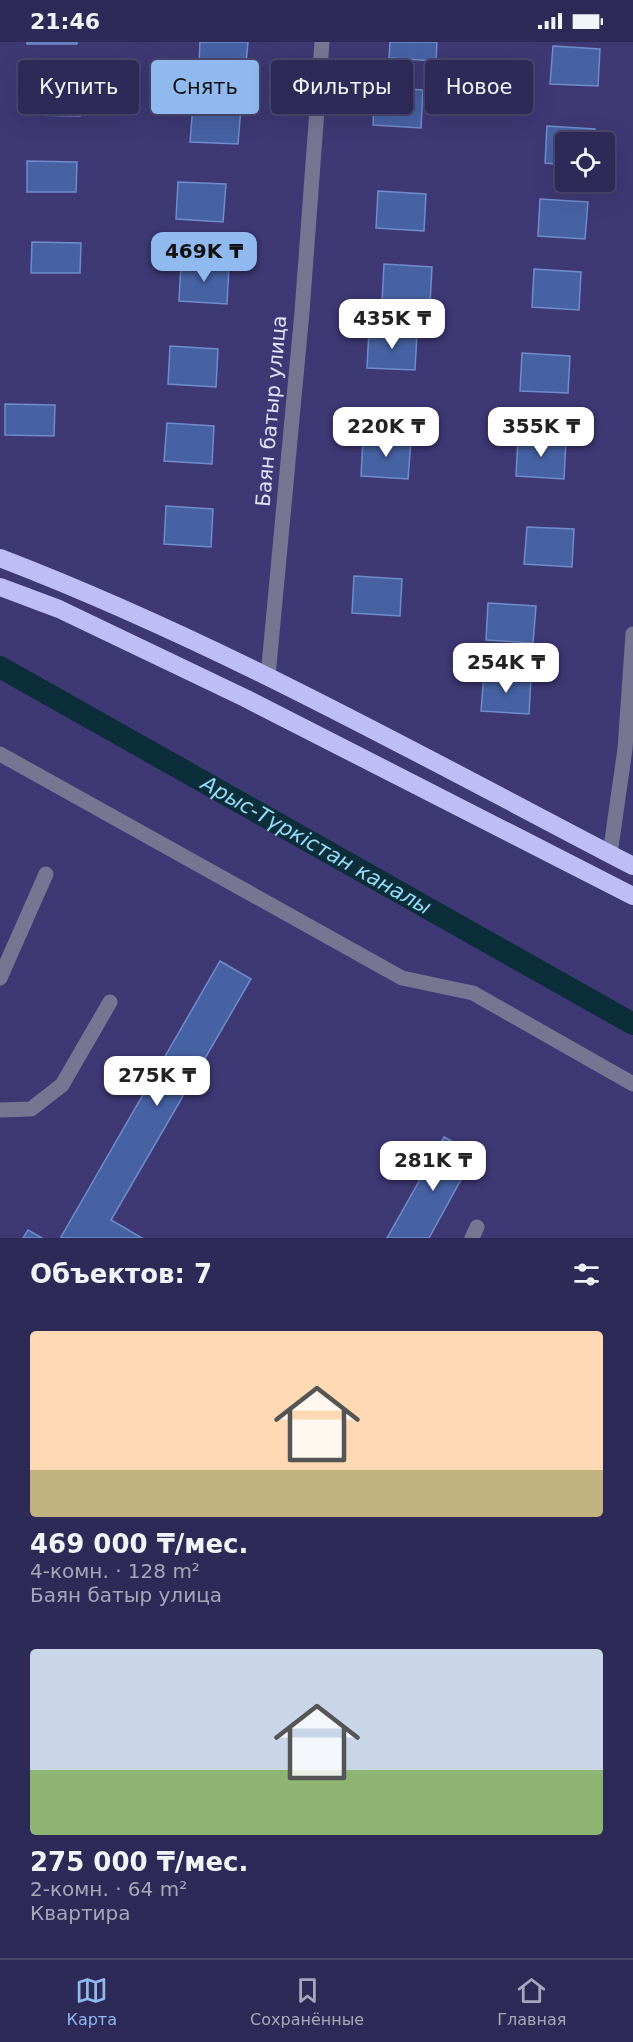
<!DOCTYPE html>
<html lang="ru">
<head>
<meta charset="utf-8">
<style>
  :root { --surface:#2e2a57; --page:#3a3661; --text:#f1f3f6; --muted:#a7a7ba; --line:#49466d; --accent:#90b9f0 }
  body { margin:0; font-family:"DejaVu Sans",sans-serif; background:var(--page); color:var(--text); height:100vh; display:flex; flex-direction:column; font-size:22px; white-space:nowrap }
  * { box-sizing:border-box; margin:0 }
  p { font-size:20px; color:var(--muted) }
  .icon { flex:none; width:33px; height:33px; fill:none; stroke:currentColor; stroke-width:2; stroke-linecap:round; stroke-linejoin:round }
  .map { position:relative; height:1196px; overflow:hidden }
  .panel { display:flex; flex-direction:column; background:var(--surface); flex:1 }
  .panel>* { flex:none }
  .guide { position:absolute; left:18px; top:18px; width:597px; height:54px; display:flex; gap:12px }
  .tools { position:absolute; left:555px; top:90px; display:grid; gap:12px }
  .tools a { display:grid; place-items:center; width:60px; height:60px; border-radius:6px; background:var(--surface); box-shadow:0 6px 24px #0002,0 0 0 2px var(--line); font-size:30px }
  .price { position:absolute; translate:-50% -51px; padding:0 14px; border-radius:12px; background:#fff; color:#222; font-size:20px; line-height:39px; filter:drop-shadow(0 2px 3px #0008) }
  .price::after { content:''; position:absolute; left:50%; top:36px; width:18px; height:14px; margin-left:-9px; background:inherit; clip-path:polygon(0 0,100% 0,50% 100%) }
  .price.selected { background:var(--accent); color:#111 }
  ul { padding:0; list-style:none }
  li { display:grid; align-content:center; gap:12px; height:318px; padding:0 30px }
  li span { display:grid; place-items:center; height:186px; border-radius:6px; color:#555 }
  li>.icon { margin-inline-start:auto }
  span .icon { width:108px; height:108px; fill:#fffc; stroke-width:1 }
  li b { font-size:26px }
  h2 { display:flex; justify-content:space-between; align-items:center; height:72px; padding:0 30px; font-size:26px }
  .chip { padding:0 21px; border-radius:6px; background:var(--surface); box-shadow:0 6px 24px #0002,0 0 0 2px var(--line); font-size:21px; line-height:54px }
  .chip.selected { background:var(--accent); color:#111 }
  .status { display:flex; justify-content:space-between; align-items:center; height:42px; padding:0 30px; background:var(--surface); direction:ltr }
  .status svg { height:16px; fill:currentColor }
  .menu { display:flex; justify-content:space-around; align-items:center; height:84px; border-top:2px solid var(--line); background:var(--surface); font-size:16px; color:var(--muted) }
  .menu a { display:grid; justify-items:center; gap:3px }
  .menu .selected { color:var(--accent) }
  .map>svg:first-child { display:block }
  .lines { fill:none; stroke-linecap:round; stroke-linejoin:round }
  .canal { stroke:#0c2e3a; stroke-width:22 }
  .building { fill:#4762a3; stroke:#708cca; stroke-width:1.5 }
  .minor { stroke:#767693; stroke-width:15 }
  .highway { stroke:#bebdf6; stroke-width:18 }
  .labels { text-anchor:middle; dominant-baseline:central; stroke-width:4.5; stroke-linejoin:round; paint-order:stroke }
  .street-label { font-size:20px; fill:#e3e3f9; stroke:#3e3874 }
  .water-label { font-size:21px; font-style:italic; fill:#93dcfa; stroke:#3e3874 }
</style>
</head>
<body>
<div class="status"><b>21:46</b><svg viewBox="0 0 49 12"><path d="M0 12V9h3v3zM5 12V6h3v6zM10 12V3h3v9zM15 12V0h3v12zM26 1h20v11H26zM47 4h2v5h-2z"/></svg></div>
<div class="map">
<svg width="633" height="1196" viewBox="0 0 633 1196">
  <rect width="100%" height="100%" fill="#3e3874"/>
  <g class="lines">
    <path class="canal" id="s1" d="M 0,625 L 633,982"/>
  </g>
  <g class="building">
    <rect x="27" y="0" width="50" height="2"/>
    <polygon points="200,0 248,0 246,23 199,20"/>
    <polygon points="390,0 437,0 436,19 389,16"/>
    <polygon points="553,4 600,7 598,44 550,42"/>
    <polygon points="31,43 80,43 80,74 30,73"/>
    <polygon points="375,45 423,48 421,86 373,83"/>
    <polygon points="193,62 241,65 238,102 190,100"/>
    <polygon points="547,84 595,87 594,100 566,100 566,123 545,121"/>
    <polygon points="27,119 77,120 76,150 27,150"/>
    <polygon points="178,140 226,142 223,180 176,177"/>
    <polygon points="378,149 426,152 424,189 376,186"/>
    <polygon points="540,157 588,160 585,197 538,194"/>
    <polygon points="32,200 81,201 80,231 31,231"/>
    <polygon points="181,221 229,224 227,262 179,259"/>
    <polygon points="384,222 432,225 430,262 382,260"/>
    <polygon points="534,227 581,230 579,268 532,265"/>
    <polygon points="369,288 417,291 415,328 367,326"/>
    <polygon points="170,304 218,307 216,345 168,342"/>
    <polygon points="522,311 570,314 568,351 520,349"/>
    <polygon points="5,362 55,363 54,394 5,393"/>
    <polygon points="167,381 214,384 212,422 164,419"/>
    <polygon points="363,396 411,399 408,437 361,434"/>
    <polygon points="518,396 566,399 564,437 516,434"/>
    <polygon points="166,464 213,467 211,505 164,502"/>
    <polygon points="527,485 574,487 572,525 524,522"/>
    <polygon points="354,534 402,537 400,574 352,571"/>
    <polygon points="488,561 536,564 533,601 486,598"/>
    <polygon points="484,631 531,634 529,672 481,669"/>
    <polygon points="220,919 251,937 111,1178 142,1196 63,1196 61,1195"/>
    <polygon points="444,1095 475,1112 429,1196 387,1196"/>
    <polygon points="28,1188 42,1196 23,1196"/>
  </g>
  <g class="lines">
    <g class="minor">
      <polyline points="268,634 302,270 322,0"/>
      <polyline points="0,712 402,936 473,951 633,1042"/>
      <polyline points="610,812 625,707 633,592"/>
      <polyline points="0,936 46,832"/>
      <polyline points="0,1068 31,1067 62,1043 110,960"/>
      <polyline points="472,1196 477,1185"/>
    </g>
    <g class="highway">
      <path d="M 0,516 C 219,600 425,716 633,824"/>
      <polyline points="0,545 59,567 245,656 633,854"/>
    </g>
  </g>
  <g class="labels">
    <g class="street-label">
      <text transform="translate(271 369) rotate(-85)">Баян батыр улица</text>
    </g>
    <g class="water-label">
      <text stroke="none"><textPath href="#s1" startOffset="363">Арыс-Түркістан каналы</textPath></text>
    </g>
  </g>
</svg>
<div class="tools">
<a><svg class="icon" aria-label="locate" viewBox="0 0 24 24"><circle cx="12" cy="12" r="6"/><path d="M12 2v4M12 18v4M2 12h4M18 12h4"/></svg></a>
</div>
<b class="price selected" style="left:204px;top:241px">469K ₸</b>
<b class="price" style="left:392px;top:308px">435K ₸</b>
<b class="price" style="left:386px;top:416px">220K ₸</b>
<b class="price" style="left:541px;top:416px">355K ₸</b>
<b class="price" style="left:506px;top:652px">254K ₸</b>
<b class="price" style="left:157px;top:1065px">275K ₸</b>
<b class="price" style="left:433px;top:1150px">281K ₸</b>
<div class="guide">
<a class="chip">Купить</a>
<a class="chip selected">Снять</a>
<a class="chip">Фильтры</a>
<a class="chip">Новое</a>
</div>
</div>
<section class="panel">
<h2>Объектов: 7<svg class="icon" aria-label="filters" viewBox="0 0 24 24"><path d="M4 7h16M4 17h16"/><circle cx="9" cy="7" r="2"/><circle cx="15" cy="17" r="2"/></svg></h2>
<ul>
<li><span style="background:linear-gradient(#ffd9b3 75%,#c2b280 0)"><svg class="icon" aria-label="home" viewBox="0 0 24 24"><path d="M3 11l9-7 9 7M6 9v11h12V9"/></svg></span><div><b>469 000 ₸/мес.</b><p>4-комн. · 128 m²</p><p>Баян батыр улица</p></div></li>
<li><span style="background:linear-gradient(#c9d6e8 65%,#8fb573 0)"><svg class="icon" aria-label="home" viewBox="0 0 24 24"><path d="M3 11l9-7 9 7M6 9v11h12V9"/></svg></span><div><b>275 000 ₸/мес.</b><p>2-комн. · 64 m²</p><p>Квартира</p></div></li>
</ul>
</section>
<nav class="menu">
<a class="selected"><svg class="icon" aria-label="map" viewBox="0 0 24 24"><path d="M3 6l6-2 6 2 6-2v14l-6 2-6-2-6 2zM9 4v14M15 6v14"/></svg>Карта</a>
<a><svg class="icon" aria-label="saved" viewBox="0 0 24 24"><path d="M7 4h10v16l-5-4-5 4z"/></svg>Сохранённые</a>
<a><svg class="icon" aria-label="home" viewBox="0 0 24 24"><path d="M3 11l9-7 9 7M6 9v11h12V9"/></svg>Главная</a>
</nav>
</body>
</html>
